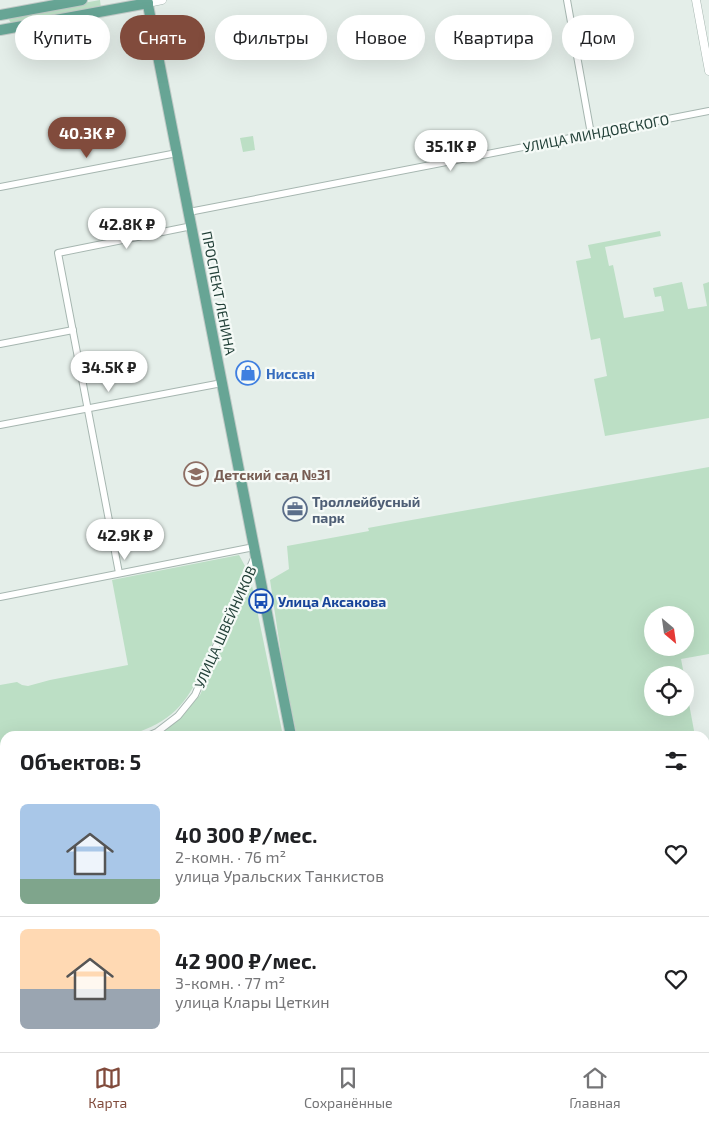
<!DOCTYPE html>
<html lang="ru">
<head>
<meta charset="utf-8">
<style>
  :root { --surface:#fff; --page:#f6f6f6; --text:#202124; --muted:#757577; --line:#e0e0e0; --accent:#814b3c }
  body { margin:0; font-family:"Exo 2",sans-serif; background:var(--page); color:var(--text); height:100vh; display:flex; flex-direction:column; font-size:19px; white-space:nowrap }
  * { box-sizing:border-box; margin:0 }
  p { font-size:16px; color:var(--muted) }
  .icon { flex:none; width:28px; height:28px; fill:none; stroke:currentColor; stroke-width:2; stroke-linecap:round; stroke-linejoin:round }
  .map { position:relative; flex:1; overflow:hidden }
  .side { position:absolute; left:0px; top:731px; width:710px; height:321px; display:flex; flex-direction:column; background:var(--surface); border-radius:15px 15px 0 0; box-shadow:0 5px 20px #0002 }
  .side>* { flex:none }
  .guide { position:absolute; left:15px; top:15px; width:680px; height:45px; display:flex; gap:10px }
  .needle { width:32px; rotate:151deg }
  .tools { position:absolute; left:644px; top:606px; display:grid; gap:10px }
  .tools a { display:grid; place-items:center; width:50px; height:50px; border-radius:50%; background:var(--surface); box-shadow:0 5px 20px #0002; font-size:25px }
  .price { position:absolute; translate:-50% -42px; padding:0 11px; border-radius:18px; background:#fff; color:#222; font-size:16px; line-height:32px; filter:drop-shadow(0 1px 2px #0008) }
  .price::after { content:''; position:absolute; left:50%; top:30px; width:15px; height:11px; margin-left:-8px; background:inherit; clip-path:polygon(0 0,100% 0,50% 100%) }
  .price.on { background:var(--accent); color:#fff }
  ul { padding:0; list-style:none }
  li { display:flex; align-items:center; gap:15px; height:125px; padding:0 20px }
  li+li { border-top:1px solid var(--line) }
  li span { display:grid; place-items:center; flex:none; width:140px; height:100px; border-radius:8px; color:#555 }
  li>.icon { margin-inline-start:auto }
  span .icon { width:60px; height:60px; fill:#fffc; stroke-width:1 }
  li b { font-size:21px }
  h2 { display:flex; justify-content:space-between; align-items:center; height:60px; padding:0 20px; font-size:21px }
  .tag { padding:0 18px; border-radius:22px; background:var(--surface); box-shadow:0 5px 20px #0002; font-size:18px; line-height:45px }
  .tag.on { background:var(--accent); color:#fff }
  .dock { display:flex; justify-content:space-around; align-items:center; height:70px; border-top:1px solid var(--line); background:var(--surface); font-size:14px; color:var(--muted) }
  .dock a { display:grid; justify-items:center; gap:2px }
  .dock .on { color:var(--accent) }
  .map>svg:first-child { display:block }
  .green { fill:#bcdfc5; fill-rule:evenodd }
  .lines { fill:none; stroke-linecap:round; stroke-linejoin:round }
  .minor-casing { stroke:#a6b6b0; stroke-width:8 }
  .tertiary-casing { stroke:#a6b6b0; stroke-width:9 }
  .primary-casing { stroke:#c1cac7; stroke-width:12 }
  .minor { stroke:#fff; stroke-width:6 }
  .tertiary { stroke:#fff; stroke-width:8 }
  .primary { stroke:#67a595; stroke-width:10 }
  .rail-casing { stroke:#5d7c73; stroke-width:4 }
  .rail { stroke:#f5faf7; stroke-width:2; stroke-dasharray:5.5; stroke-linecap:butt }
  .labels { text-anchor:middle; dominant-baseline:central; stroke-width:4.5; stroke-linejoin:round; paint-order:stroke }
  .street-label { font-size:14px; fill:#224038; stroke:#f5faf7 }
  .shop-label { font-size:14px; font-weight:bold; fill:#366cbe; stroke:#f5faf7; text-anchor:start }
  .education-label { font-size:14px; font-weight:bold; fill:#785e54; stroke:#f5faf7; text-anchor:start }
  .service-label { font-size:14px; font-weight:bold; fill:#4e5e75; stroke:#f5faf7; text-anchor:start }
  .transit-label { font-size:14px; font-weight:bold; fill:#164399; stroke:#f5faf7; text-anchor:start }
</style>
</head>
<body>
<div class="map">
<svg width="709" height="1052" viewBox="0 0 709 1052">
  <rect width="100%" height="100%" fill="#e4eee9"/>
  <g class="green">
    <polygon points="100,0 101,8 12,24 9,20 11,16"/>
    <polygon points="242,30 244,42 223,46 221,33"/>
    <polygon points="253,136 255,150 243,152 240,138"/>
    <polygon points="660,231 661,236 605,247 609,266 613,265 624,318 664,311 661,296 655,297 653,288 682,282 688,309 707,306 703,284 709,282 709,418 605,436 594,379 607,376 600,338 591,340 576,261 591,258 588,245"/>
    <path d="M 709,467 L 709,654 L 681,659 L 684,675 L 652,675 L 652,708 L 685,708 L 685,682 L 695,736 L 297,736 L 284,674 L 270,580 L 289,569 L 287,546 L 369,531 L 368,528 L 406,521 ZM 652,615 L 685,615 L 685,648 L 652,648 Z"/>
    <path d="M 239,555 L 245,566 L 200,673 C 184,710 164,725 126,736 L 5,736 L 5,760 L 0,761 L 0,685 L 17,682 L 22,685 L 28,686 L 50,680 L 128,665 L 112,580 Z"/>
    <polygon points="251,581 283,736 153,736 167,728 185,712 200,695"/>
  </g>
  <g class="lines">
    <g class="minor-casing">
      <g id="minor">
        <polyline points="567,0 591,134"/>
        <polyline points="0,187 177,153"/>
        <polyline points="189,212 709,111"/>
        <polyline points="0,344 73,330"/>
        <polyline points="0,425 222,383"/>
        <polyline points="119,573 58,253 192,226"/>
        <polyline points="0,597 254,547"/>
        <polyline points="148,736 157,732 178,716 195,695 255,556"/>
        <polyline points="0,770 5,769"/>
      </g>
    </g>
    <g class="tertiary-casing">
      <g id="tertiary">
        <polyline points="696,0 709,71"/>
        <polyline points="148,3 162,0"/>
      </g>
    </g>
    <g class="primary-casing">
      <g id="primary">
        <polyline points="147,0 291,736"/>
        <polyline points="0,15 82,0"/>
        <polyline points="0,30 148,3"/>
        <polyline points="328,1048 328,1052"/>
      </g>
    </g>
    <use href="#minor" class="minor"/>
    <use href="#tertiary" class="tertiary"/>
    <use href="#primary" class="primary"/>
    <g class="rail-casing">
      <g id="rail">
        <polyline points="545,1048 548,1052"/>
        <polyline points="573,1048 574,1052"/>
        <polyline points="62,1052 67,1048"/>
      </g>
    </g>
    <use href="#rail" class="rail"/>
  </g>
  <defs>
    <g id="shop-ring" transform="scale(1.25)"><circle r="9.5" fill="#f5faf7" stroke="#3f7fe0" stroke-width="1.5"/><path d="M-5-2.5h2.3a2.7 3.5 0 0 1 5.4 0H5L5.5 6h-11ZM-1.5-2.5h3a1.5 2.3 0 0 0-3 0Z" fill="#3f7fe0"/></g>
    <g id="school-ring" transform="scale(1.25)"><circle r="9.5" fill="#f5faf7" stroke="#8d6e63" stroke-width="1.5"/><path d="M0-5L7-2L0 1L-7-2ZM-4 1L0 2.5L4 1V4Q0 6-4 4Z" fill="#8d6e63"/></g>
    <g id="office-ring" transform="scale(1.25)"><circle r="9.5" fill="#f5faf7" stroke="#5c6f8a" stroke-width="1.5"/><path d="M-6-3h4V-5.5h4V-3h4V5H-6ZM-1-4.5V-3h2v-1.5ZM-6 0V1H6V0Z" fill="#5c6f8a"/></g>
    <g id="bus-ring" transform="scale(1.25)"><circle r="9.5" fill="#f5faf7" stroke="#1a4fb4" stroke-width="1.5"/><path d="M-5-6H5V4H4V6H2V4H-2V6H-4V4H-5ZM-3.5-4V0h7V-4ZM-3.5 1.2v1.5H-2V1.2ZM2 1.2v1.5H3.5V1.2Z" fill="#1a4fb4"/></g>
  </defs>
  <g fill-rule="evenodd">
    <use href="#shop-ring" x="248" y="373"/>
    <use href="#school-ring" x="196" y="474"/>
    <use href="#office-ring" x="295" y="509"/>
    <use href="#bus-ring" x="261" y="601"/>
  </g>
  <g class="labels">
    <g class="street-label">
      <text transform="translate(596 133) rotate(-11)">УЛИЦА МИНДОВСКОГО</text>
      <text transform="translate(219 293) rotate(79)">ПРОСПЕКТ ЛЕНИНА</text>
      <text transform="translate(225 627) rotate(-66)">УЛИЦА ШВЕЙНИКОВ</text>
    </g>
    <g class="shop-label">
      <text x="266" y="373">Ниссан</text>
    </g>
    <g class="education-label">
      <text x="214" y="474">Детский сад №31</text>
    </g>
    <g class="service-label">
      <text x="312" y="501">Троллейбусный<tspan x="312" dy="16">парк</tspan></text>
    </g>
    <g class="transit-label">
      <text x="278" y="601">Улица Аксакова</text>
    </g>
  </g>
</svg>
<div class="tools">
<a><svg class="needle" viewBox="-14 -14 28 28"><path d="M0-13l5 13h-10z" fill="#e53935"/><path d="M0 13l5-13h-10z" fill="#757577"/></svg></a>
<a><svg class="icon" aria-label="locate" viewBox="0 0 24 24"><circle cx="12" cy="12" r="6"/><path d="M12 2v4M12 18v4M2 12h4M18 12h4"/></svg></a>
</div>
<b class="price on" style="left:87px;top:159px">40.3K ₽</b>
<b class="price" style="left:451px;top:172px">35.1K ₽</b>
<b class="price" style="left:127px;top:250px">42.8K ₽</b>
<b class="price" style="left:109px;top:393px">34.5K ₽</b>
<b class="price" style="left:125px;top:561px">42.9K ₽</b>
<div class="guide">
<a class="tag">Купить</a>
<a class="tag on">Снять</a>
<a class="tag">Фильтры</a>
<a class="tag">Новое</a>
<a class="tag">Квартира</a>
<a class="tag">Дом</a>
</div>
<section class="side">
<h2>Объектов: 5<svg class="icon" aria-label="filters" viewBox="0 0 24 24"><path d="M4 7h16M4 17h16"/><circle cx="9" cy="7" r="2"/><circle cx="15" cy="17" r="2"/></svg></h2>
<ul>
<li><span style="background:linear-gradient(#a9c7e8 75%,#7fa58c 0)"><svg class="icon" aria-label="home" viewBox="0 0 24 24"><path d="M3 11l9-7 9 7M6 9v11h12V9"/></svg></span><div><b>40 300 ₽/мес.</b><p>2-комн. · 76 m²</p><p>улица Уральских Танкистов</p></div><svg class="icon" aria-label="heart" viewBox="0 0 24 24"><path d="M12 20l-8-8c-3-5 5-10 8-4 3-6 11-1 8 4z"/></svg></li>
<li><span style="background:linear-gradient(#ffd9b3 60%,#9aa5b1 0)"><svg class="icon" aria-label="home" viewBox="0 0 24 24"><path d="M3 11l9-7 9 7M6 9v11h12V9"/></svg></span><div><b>42 900 ₽/мес.</b><p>3-комн. · 77 m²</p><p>улица Клары Цеткин</p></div><svg class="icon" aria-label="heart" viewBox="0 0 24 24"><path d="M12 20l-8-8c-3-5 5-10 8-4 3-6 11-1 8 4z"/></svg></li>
</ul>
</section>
</div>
<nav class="dock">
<a class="on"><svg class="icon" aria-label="map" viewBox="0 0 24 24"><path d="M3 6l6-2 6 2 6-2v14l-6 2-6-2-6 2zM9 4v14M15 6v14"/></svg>Карта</a>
<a><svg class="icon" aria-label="saved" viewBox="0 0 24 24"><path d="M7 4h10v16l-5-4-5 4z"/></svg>Сохранённые</a>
<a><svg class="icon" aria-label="home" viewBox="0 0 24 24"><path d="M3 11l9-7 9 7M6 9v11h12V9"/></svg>Главная</a>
</nav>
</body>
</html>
